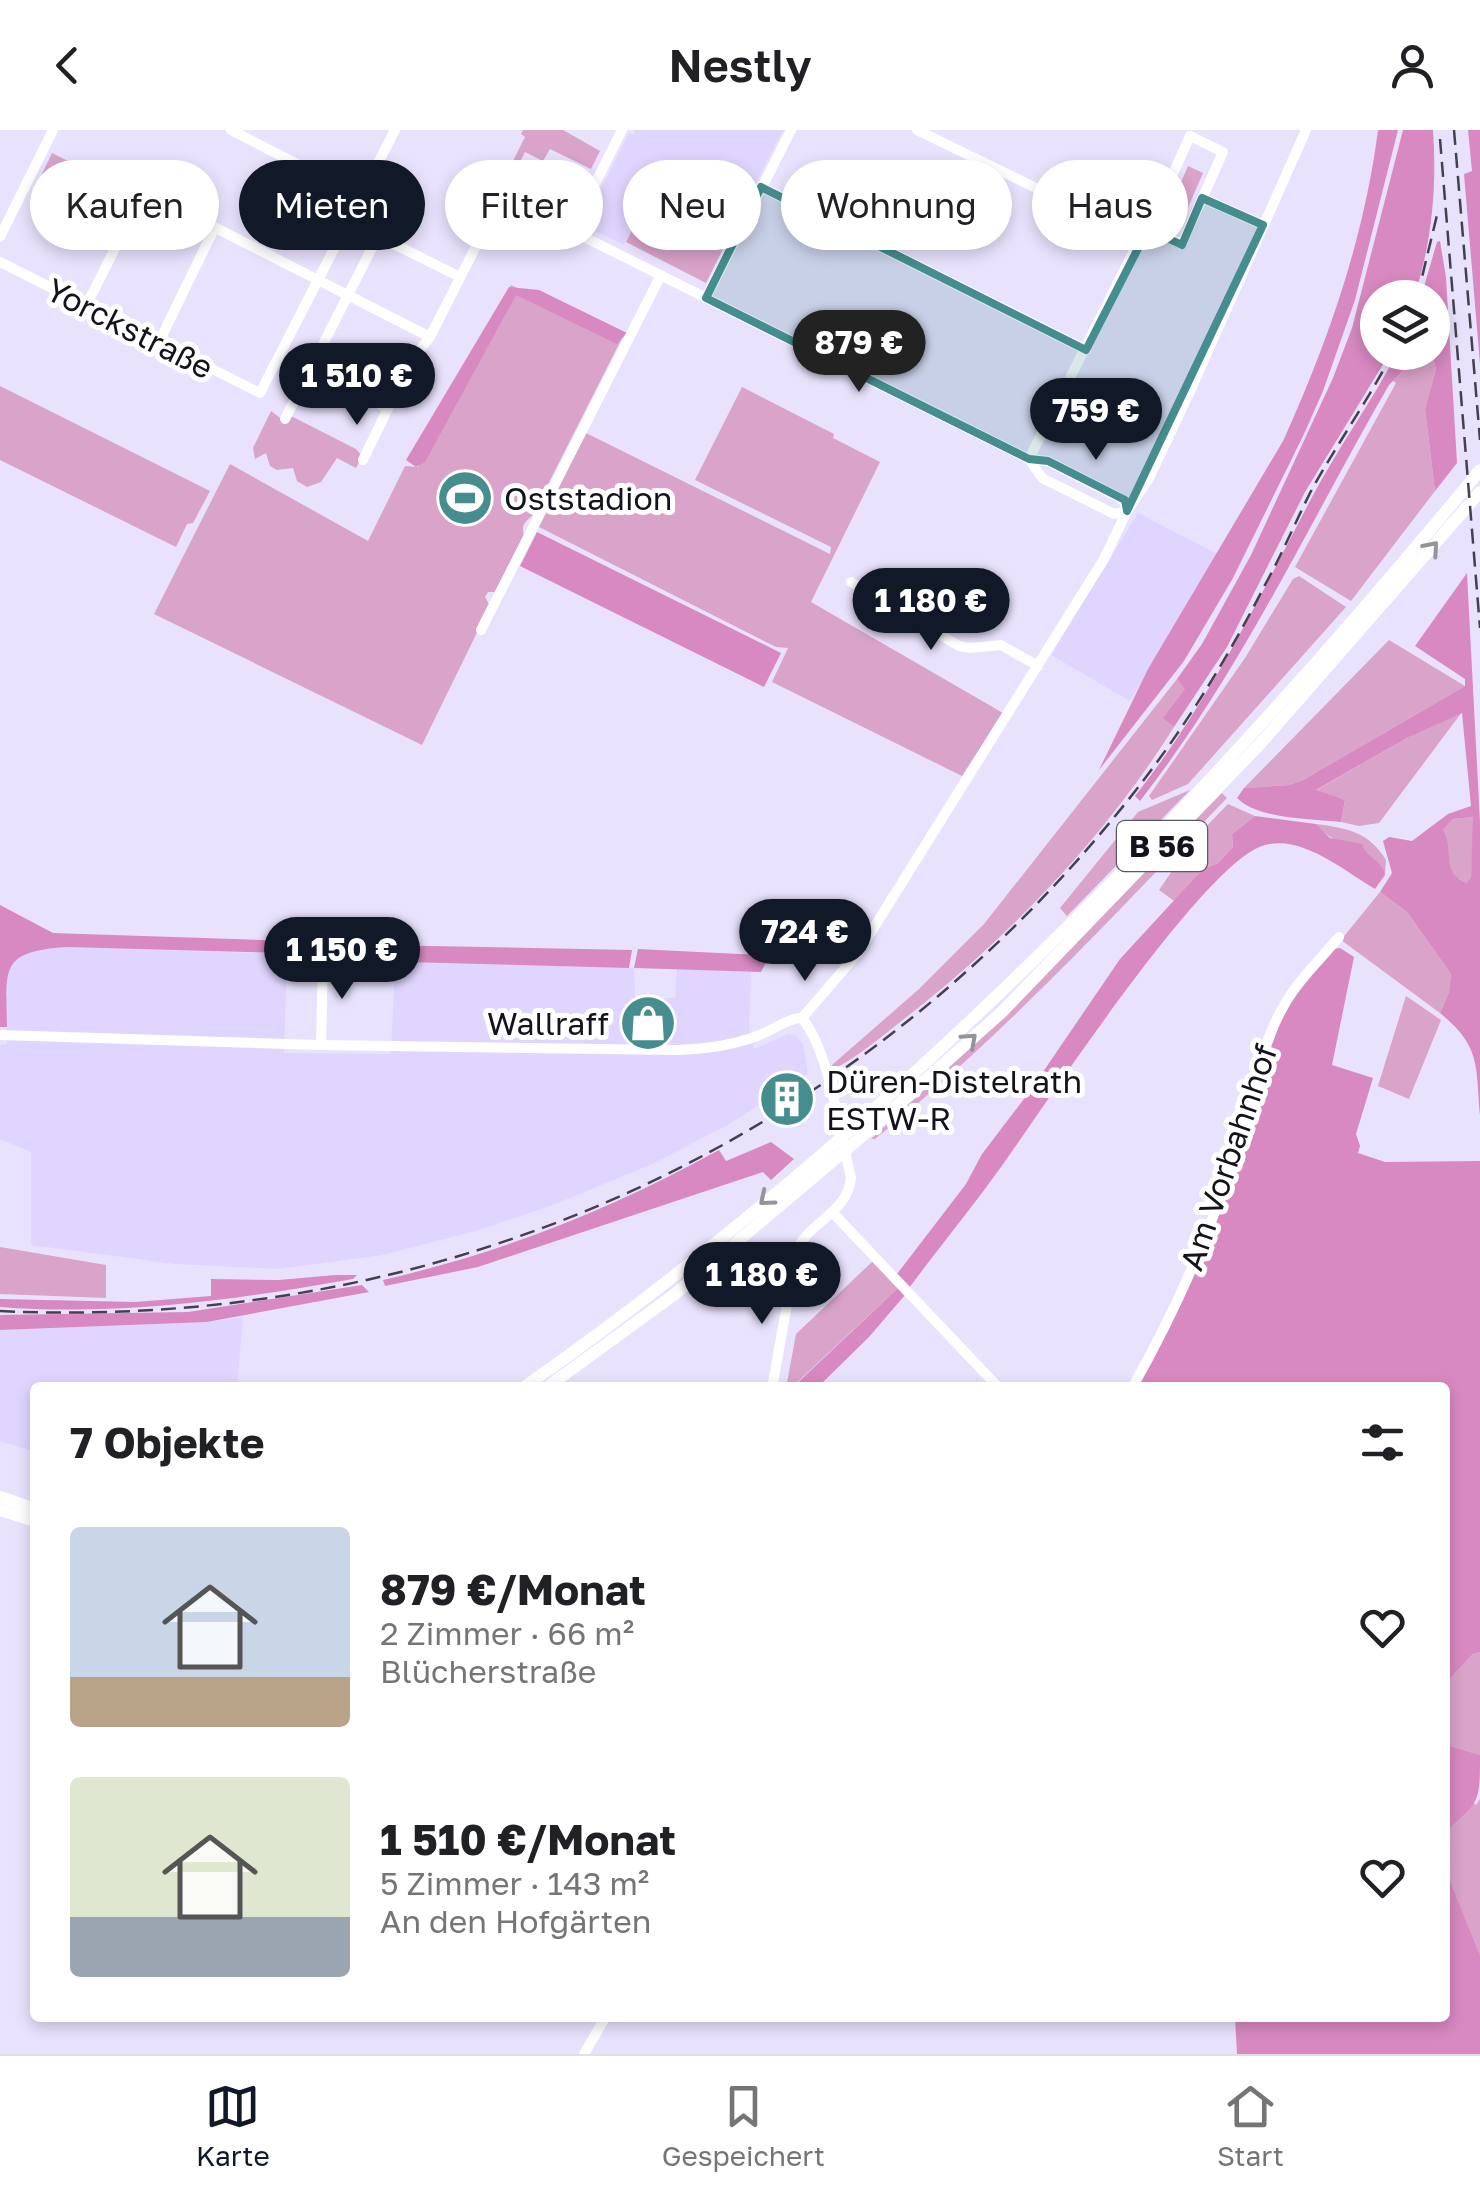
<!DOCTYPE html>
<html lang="de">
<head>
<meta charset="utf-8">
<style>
  :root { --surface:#fff; --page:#f2f2f2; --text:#202124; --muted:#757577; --line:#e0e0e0; --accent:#111827 }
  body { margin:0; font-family:"Golos Text",sans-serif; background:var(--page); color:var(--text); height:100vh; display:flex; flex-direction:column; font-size:38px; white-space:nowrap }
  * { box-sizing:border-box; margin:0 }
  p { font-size:32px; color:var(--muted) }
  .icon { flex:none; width:55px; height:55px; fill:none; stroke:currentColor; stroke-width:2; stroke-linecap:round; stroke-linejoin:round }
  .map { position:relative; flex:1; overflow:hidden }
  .drawer { position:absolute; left:30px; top:1252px; width:1420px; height:640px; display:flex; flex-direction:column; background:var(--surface); border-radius:10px; box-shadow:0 5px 15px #0003 }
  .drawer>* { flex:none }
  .top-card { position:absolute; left:30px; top:30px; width:1420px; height:90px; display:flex; gap:20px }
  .tools { position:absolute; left:1360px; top:150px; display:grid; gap:20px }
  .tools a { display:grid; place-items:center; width:90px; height:90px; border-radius:50%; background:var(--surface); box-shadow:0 5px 15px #0003; font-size:50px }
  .price { position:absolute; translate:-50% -85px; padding:0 22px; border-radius:35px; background:var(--accent); color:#fff; font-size:32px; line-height:65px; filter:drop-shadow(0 2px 5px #0008) }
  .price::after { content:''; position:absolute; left:50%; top:60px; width:30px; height:22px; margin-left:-15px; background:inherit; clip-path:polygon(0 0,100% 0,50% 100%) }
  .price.active { background:#222; color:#fff }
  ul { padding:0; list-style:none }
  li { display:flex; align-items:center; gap:30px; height:250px; padding:0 40px }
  li span { display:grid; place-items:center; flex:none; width:280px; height:200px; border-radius:10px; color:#555 }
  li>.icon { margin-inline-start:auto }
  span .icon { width:120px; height:120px; fill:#fffc; stroke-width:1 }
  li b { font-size:42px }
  h2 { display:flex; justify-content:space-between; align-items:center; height:120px; padding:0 40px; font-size:42px }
  .tag { padding:0 35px; border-radius:45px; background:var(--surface); box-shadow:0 5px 15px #0003; font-size:35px; line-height:90px }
  .tag.active { background:var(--accent); color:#fff }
  header { display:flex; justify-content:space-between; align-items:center; height:130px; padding:0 40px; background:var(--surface); font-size:45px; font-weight:600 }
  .tabs { display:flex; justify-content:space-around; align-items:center; height:140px; border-top:2px solid var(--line); background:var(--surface); font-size:28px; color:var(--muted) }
  .tabs a { display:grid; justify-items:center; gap:5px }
  .tabs .active { color:var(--accent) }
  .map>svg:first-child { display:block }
  .built { fill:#e0d5fe }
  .green { fill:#daa3c9 }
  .forest { fill:#d889c1; fill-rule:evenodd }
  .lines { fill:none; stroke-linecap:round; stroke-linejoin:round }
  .minor { stroke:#fff; stroke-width:10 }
  .major { stroke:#fff; stroke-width:12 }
  .rail { stroke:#44404f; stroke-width:2.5; stroke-dasharray:15 8; stroke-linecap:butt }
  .oneway { stroke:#969499 }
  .marked { fill:#458d8f; fill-opacity:0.2; stroke:#458d8f; stroke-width:8; stroke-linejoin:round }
  .labels { text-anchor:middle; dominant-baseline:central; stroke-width:10; stroke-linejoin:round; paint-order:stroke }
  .shield { fill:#fff; stroke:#5b5961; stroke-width:2.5 }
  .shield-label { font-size:30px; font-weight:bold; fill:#15121d }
  .street-label { font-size:32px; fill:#15121d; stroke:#fff }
  .poi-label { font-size:32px; fill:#15121d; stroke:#fff; text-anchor:start }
</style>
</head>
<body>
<header><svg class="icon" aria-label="back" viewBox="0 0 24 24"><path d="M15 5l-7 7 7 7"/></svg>Nestly<svg class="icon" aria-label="person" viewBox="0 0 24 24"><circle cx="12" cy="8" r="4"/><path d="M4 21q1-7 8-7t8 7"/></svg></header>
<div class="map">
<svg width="1480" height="1924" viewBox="0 0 1480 1924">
  <rect width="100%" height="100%" fill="#e9e2fd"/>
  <g class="built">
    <polygon points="635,0 783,0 728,107 650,65 624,115 583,95 589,94 591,89 587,87 629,3 633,5"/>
    <polygon points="1138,383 1217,424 1130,571 1051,525"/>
    <polygon points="66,817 287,824 284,923 391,924 395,832 634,838 635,868 675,868 677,839 751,842 749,899 754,919 788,904 795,905 803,914 808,944 726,996 650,1035 550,1076 479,1100 382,1125 278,1139 175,1134 31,1115 31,1022 0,1009 0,915 7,914 6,848 11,833 20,824 30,820"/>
    <polygon points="243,1187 237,1257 35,1258 35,1322 0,1311 0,1200 207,1192"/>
  </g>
  <g class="green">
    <polygon points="523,0 563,0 600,21 591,39 550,19 543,31 525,22 515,42 509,39 525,7 521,4"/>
    <polygon points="52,23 136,65 125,88 40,48"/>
    <polygon points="1188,36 1203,43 1186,82 1171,76"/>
    <polygon points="649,67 728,109 706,153 626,112"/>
    <path d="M 511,155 L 621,210 L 532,386 C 524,393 521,395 524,406 L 496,462 L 488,462 L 485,467 L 490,476 L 422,615 L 154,484 L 230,334 L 368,411 L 405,336 L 418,337 Z"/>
    <polygon points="1425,223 1432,223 1436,239 1425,279 1435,361 1351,471 1295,437 1396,253 1393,251 1415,228"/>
    <polygon points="0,256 210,361 193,393 187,394 176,417 0,330"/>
    <polygon points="742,257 834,304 833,308 880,332 811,472 1003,583 962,646 772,552 788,518 776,517 539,397 537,392 586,303 830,424 831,417 695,350"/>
    <polygon points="271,281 283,290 291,286 356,319 362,326 356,338 337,328 321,352 307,357 297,351 293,338 277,340 270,336 266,323 255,329 253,318"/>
    <polygon points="1299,446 1346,477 1188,654 1152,670 1149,666 1245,528 1293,449"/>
    <polygon points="1389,510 1465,556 1303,650 1289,655 1244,658"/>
    <path d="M 1177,549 L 1186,559 L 1164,588 L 1174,597 C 1106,706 1010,806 909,885 C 885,904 861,925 834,939 L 832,935 L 919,859 L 984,794 Z"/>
    <polygon points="1462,582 1379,693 1359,696 1341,692 1345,670 1315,661 1407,608"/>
    <polygon points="1190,660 1067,786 1060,778 1138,682"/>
    <path d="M 1222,663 L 1227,668 C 1113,786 1003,906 875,1009 L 871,1009 L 971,917 Z"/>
    <polygon points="1228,674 1255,686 1232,704 1233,717 1218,733 1202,740 1174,771 1159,760 1194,709"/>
    <polygon points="1474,687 1471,747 1468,754 1452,745 1443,700 1453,689"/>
    <path d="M 1316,694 C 1347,698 1369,702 1386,730 L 1385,745 C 1372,714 1334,719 1316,694 Z"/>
    <polygon points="1380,762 1407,782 1451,844 1449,862 1440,883 1341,810"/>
    <polygon points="1406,866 1441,890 1409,969 1378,956"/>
    <polygon points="0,1117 106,1135 106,1168 0,1164"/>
    <polygon points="873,1131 898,1158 792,1257 786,1258 796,1204"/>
    <polygon points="1480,1522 1480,1625 1451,1616 1445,1583 1445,1554 1473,1524"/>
    <polygon points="1445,1649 1476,1675 1480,1669 1480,1924 1445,1888"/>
  </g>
  <g class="forest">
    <path d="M 1378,0 L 1398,0 L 1355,170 L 1323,261 L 1304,304 L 1233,448 L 1184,531 L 1099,640 L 1148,539 L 1283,311 C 1328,212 1364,109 1378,0 Z"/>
    <path d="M 1403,0 L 1433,0 C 1437,57 1432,113 1414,167 L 1378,168 L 1378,222 L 1390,223 L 1305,362 L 1227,517 L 1174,597 L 1163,588 L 1185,559 L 1177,549 L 1202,514 L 1251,425 L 1333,248 L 1352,198 Z"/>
    <polygon points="1468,0 1480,0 1480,234 1464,44 1472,41"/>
    <polygon points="1440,111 1446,147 1457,333 1435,361 1425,279 1436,239 1432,223 1432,168 1421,167 1437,112"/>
    <polygon points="509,157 539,160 627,203 617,214 516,165 425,332 416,337 406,330"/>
    <path d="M 1397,223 L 1425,223 L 1415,228 L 1389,255 C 1307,397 1242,540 1140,671 L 1135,666 C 1208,574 1257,472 1311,369 C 1337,319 1371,273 1397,223 Z"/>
    <polygon points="537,402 781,523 764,557 520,436"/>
    <path d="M 1467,443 L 1480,692 L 1480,985 C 1476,933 1480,916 1440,883 L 1449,862 L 1451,844 L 1407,782 L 1380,762 L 1392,743 L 1383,711 L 1389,707 L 1412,711 L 1448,684 L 1471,676 L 1462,583 L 1407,608 L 1316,660 L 1345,670 L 1341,692 C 1313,689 1257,689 1237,668 L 1244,658 L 1289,655 L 1303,650 L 1465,556 L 1465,549 L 1415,516 ZM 1473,687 L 1471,747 L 1467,753 C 1440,743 1455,721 1443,700 L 1453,689 Z"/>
    <path d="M 1255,686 L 1316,694 L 1330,708 L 1362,714 C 1366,728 1382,730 1385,745 L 1375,759 C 1344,741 1303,705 1265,715 C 1207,729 1048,971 1006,1030 C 975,1074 941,1115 909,1158 L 897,1144 L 966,1054 L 982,1024 L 1030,961 L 1120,829 L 1202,740 L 1218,733 L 1233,717 L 1232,704 Z"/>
    <path d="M 0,775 L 53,803 L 323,812 L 320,841 L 287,842 L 286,823 L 66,817 C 0,822 6,837 7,897 L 0,897 Z"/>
    <polygon points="773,799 781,803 761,842 634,838 638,819 760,825"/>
    <polygon points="327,814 632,820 629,838 326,830"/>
    <polygon points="1340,818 1354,827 1332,935 1373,948 1356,1004 1360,1016 1358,1023 1385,1032 1480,1031 1480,1522 1473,1524 1445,1554 1445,1258 1134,1258 1183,1163 1286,876 1333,819"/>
    <path d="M 771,1012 L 794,1029 L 771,1050 L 763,1042 L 478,1137 L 385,1156 L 383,1150 C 504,1122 610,1080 719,1020 L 726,1031 Z"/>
    <path d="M 335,1145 L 357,1145 L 353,1149 C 235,1170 120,1186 0,1177 L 0,1169 L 135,1172 L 211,1166 L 211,1149 L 279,1150 Z"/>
    <polygon points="362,1155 369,1162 207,1192 0,1200 0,1185 188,1182"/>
    <polygon points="898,1158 905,1165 869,1207 818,1257 792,1258"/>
    <path d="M 1445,1583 L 1451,1616 L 1480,1625 C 1480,1673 1480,1671 1445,1702 Z"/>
    <polygon points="1445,1739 1480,1826 1480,1924 1237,1924 1235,1888 1445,1888"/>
  </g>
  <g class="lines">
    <g class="minor">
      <polyline points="231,0 359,66"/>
      <polyline points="622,0 575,94 578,104 1029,329 1048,331 1118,367 1125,372 1127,381"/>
      <polyline points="917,0 1038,59 1143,103"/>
      <polyline points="100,39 430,207"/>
      <polyline points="761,57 1086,220"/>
      <polyline points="1202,68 1263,95"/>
      <polyline points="1148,99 1182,114 1223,22 1190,6"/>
      <polyline points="0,107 53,0"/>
      <polyline points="0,132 260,263 395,0"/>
      <polyline points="706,168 791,0"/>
      <polyline points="86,176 144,61"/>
      <polyline points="158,214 215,97"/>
      <polyline points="311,239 387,278"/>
      <polyline points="285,289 378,106 460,147"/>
      <polyline points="1029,329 1143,103 1148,99 1190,6"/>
      <polyline points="1029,329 1042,348 1114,384 1127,381"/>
      <polyline points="363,330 411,231 430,207 506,57 575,94"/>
      <polyline points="851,452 959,516 970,518 1001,515 1038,536"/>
      <polyline points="481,500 661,145"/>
      <polyline points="802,888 858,823 1104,429 1127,381 1148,350 1192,257 1306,0"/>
      <path d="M 0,905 L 321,915 L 677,920 C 705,919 731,916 757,906 C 772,901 787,888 802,888"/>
      <polyline points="321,915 323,829"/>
      <polyline points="832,1082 999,1258"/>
      <path d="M 772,1258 L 797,1119 C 812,1090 847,1083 851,1048 C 840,1005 830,922 802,888"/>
      <path d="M 1132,1258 C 1171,1189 1205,1114 1230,1040 C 1249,988 1255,928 1282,879 C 1296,852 1320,830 1339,807"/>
      <polyline points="584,1924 605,1888"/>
    </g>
    <g class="major">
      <path d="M 523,1258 C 886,1003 1199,682 1480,340"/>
      <polyline points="546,1258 675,1164 866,1003 1002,882 1260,614 1480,362"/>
      <polyline points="0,1367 35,1379"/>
      <polyline points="0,1380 35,1391"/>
    </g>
    <g class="rail">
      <polyline points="1454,0 1480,310"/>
      <polyline points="1440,9 1480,498"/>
      <polyline points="1417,168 1437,85"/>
      <path d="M 0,1181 C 447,1202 860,1013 1136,660 C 1186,596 1229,526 1266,453 C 1282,424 1295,393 1310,363 C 1336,315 1368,271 1393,222"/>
    </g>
  </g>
  <defs><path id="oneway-chevron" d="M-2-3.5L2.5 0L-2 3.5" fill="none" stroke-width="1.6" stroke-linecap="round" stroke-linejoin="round" transform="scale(2.5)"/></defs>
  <g class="oneway">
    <use href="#oneway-chevron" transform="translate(1432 418) rotate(-49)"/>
    <use href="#oneway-chevron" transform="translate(970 910) rotate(-42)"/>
    <use href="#oneway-chevron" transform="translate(766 1069) rotate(140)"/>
  </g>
  <path class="marked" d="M 761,57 L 1086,220 L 1148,99 L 1182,115 L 1202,68 L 1263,95 L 1127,381 L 1125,370 L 1048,331 L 1029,329 L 706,168 Z"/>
  <defs>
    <g id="stadium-disc" transform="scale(2.875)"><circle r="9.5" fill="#458d8f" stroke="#fff"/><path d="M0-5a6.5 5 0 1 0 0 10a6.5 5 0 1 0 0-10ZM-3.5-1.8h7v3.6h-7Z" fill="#fff"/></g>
    <g id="shop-disc" transform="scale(2.875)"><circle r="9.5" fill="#458d8f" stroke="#fff"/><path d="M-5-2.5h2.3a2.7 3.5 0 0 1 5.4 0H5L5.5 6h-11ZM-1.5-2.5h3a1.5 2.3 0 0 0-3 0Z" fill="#fff"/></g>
    <g id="building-disc" transform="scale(2.875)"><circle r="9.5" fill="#458d8f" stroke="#fff"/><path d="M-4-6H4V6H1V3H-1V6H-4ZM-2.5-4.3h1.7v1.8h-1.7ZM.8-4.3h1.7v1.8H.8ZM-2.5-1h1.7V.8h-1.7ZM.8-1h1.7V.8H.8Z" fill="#fff"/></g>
  </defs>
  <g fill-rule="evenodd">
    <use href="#stadium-disc" x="465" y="368"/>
    <use href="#shop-disc" x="648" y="893"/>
    <use href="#building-disc" x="787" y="969"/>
  </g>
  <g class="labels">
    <rect class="shield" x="1117" y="691" width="90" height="50" rx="8"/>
    <g class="shield-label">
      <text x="1162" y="716">B 56</text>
    </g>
    <g class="street-label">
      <text transform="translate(130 198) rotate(27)">Yorckstraße</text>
      <text transform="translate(1228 1027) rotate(-71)">Am Vorbahnhof</text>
    </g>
    <g class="poi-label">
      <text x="504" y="368">Oststadion</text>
      <text x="609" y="893" text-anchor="end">Wallraff</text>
      <text x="826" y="951">Düren-Distelrath<tspan x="826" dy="37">ESTW-R</tspan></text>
    </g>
  </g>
</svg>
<div class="tools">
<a><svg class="icon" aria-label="layers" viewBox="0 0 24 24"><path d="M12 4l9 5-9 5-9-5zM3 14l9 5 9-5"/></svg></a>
</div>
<b class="price active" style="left:859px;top:265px">879 €</b>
<b class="price" style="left:357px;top:298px">1 510 €</b>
<b class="price" style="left:1096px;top:333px">759 €</b>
<b class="price" style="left:931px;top:523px">1 180 €</b>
<b class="price" style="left:805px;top:854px">724 €</b>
<b class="price" style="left:342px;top:872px">1 150 €</b>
<b class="price" style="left:762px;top:1197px">1 180 €</b>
<div class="top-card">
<a class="tag">Kaufen</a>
<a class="tag active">Mieten</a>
<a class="tag">Filter</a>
<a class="tag">Neu</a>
<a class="tag">Wohnung</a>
<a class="tag">Haus</a>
</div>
<section class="drawer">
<h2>7 Objekte<svg class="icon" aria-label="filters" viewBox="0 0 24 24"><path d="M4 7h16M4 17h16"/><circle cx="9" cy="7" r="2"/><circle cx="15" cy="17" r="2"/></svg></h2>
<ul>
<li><span style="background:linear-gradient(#c9d6e8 75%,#b9a48a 0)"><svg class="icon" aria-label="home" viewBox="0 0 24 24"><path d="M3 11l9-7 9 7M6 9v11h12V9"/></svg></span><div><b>879 €/Monat</b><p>2 Zimmer · 66 m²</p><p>Blücherstraße</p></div><svg class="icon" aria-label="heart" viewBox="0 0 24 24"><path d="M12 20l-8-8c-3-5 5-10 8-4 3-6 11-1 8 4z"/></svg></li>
<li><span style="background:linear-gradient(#dfe7d0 70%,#9aa5b1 0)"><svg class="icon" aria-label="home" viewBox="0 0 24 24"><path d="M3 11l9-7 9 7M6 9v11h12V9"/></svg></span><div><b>1 510 €/Monat</b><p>5 Zimmer · 143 m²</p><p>An den Hofgärten</p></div><svg class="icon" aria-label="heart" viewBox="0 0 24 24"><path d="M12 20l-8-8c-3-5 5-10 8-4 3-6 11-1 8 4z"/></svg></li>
</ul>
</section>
</div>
<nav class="tabs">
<a class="active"><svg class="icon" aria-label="map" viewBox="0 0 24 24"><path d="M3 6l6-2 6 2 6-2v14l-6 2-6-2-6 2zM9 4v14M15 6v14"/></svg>Karte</a>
<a><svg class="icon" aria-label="saved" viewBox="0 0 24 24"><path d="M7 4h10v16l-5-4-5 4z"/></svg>Gespeichert</a>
<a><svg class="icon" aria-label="home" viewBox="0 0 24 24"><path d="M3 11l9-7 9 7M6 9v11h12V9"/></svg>Start</a>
</nav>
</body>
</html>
